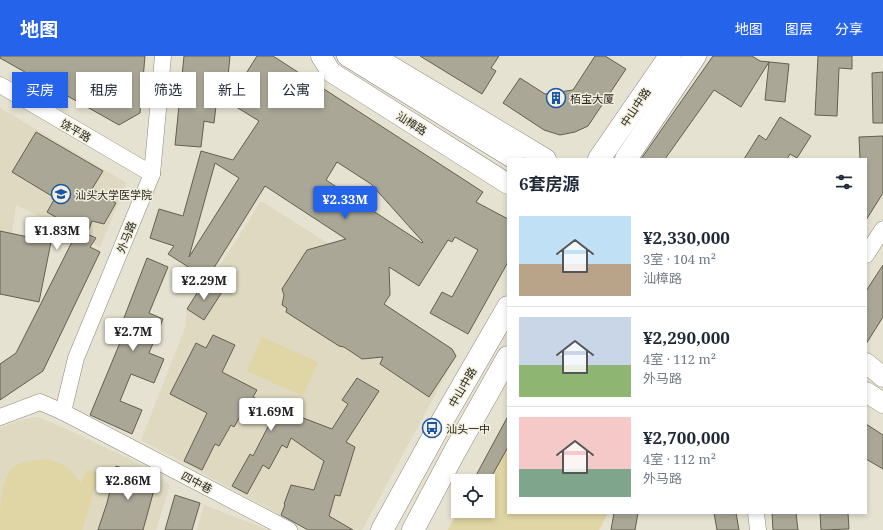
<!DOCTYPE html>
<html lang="zh">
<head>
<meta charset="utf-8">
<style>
  :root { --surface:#fff; --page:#f6f6f7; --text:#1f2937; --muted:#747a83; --line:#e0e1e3; --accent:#2563eb }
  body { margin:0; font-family:"Noto Serif","Noto Sans SC",serif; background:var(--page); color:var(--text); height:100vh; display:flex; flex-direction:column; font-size:15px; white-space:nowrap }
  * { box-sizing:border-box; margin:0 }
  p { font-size:13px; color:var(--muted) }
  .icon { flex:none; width:22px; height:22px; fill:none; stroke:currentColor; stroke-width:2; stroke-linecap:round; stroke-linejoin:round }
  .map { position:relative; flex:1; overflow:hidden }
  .panel { position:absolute; left:507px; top:102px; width:360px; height:356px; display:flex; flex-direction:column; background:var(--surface); border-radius:0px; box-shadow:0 2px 6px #0003 }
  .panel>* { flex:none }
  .top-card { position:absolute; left:12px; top:16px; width:380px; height:36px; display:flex; gap:8px }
  .tools { position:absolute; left:451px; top:418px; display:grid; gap:8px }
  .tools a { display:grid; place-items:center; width:44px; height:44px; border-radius:0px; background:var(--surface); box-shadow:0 2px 6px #0003; font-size:20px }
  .price { position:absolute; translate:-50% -34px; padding:0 9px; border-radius:4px; background:#fff; color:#222; font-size:13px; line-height:26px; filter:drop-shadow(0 1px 2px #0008) }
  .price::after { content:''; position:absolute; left:50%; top:24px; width:12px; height:9px; margin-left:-6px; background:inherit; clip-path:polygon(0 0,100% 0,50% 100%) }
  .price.current { background:var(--accent); color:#fff }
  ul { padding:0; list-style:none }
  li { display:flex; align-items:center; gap:12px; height:100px; padding:0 12px }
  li+li { border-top:1px solid var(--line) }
  li span { display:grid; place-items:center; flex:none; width:112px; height:80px; border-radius:0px; color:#555 }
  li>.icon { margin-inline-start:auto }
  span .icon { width:48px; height:48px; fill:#fffc; stroke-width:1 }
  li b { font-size:17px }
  h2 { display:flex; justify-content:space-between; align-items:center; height:48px; padding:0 12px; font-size:17px }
  .pill { padding:0 14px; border-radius:0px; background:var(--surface); box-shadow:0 2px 6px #0003; font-size:14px; line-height:36px }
  .pill.current { background:var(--accent); color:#fff }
  header { display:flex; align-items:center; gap:24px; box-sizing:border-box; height:56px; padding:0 20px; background:var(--accent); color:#fff }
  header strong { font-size:19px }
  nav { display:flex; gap:22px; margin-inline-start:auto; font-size:14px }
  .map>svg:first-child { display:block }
  .built { fill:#ded9c0 }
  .green { fill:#e0d5a4 }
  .building { fill:#aba796; stroke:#635f50; fill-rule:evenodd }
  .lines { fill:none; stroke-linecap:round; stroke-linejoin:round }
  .minor-casing { stroke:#8c8878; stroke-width:17 }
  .tertiary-casing { stroke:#8c8878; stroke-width:21 }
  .secondary-casing { stroke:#8c8878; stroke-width:23 }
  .minor { stroke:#fff; stroke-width:16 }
  .tertiary { stroke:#fff; stroke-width:20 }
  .secondary { stroke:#fff; stroke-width:22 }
  .labels { text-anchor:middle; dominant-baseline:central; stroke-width:3; stroke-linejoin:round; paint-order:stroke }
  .poi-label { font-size:11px; fill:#27261f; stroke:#f3efde; text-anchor:start }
  .street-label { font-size:11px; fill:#27261f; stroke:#f3efde }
</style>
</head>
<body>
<header>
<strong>地图</strong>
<nav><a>地图</a><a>图层</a><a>分享</a></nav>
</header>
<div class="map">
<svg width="883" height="474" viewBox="0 0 883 474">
  <rect width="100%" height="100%" fill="#e6e2d1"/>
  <g class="built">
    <polygon points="0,52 127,127 100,191 16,149 9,201 0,200"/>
    <polygon points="261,145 385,223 385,229 390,232 390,239 385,248 452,293 456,300 362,474 308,474 141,384 185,272 187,253 204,226 209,227"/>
    <polygon points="38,361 60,370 136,406 170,429 156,474 0,474 0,372 21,364"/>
    <polygon points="204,449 269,474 197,474"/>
  </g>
  <g class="green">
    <polygon points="262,281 318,306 303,340 247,315"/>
    <polygon points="508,391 508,457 608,457 599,474 448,474 458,455 488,455 488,427"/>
    <path d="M 45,403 C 63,407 71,412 81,428 L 87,414 L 99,418 L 82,474 L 0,474 C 0,454 0,427 12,412 C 20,405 35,405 45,403 Z"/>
  </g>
  <g class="building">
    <polygon points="0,0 145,0 140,57 119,69 0,2"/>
    <polygon points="184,0 230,0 225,51 216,50 214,67 204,65 201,91 175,89"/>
    <path d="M 257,0 L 273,0 L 483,136 L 476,146 L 508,163 L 508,206 L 468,278 L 430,257 L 442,236 L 452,241 L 478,194 L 455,181 L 452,186 L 448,184 L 419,230 L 389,211 L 390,239 L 384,248 L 452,293 L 456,300 L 429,341 L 380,308 L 383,301 L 362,303 L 344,291 L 339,290 L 286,256 L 287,252 L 282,249 L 284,239 L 282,233 L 307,194 L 346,183 L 265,130 L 207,223 L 168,198 L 174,190 L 150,182 L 159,153 L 183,160 L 201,95 L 233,104 L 259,65 L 228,46 ZM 337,106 L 371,128 L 423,186 L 422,187 L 326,124 ZM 215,107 L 239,122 L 189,201 Z"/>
    <polygon points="420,0 499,0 491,12 496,15 482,38"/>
    <polygon points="595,0 605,0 626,13 588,70 575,76 560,79 544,74 503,47 520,22 545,38 573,34"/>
    <polygon points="713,0 752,0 760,5 789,8 785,46 765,44 769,6 741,51 714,34 665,103 641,103"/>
    <polygon points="818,0 852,0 852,13 839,12 837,60 815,59"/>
    <polygon points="883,16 883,67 873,67 872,17"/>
    <polygon points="780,61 811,80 797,102 790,98 787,103 744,103 759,79 766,84"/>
    <polygon points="36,76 103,115 92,133 116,147 104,168 92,165 87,178 96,182 90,191 100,196 43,315 0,344 0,308 16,297 78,174 47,156 55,142 12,116"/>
    <polygon points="883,80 883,137 866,164 866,103 860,103 859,81"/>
    <polygon points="0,175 51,186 39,246 0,238"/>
    <polygon points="147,202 168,211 149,257 163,263 149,297 164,303 154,327 131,318 120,345 142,354 132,378 90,359 124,277 119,275"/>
    <polygon points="883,209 883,261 866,288 866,235"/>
    <polygon points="204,226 222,236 204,264 187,253"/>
    <polygon points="213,279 235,289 222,316 257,334 253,341 276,353 280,345 300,354 298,360 332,373 348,348 342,344 357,322 379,335 346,386 355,391 340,440 335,439 329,460 353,474 308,474 281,459 285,449 284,448 291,429 314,434 324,405 291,382 287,392 282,389 269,413 263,409 247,438 232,430 250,398 253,400 272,363 246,350 234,371 231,369 219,390 215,388 202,414 184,405 207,357 170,338 196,287 206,292"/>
    <polygon points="508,360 508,391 489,425 473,425"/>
    <polygon points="866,368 883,379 883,413 866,403"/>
    <polygon points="116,410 157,423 143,474 98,474 107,447"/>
    <polygon points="175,439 200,447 192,474 165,474"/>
    <polygon points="614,457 638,457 635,474 611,474"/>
    <polygon points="714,457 736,457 739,474 717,474"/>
    <polygon points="772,457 796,457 798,474 773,474"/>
    <polygon points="820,457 848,457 849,473 821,474"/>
  </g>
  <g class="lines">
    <g class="minor-casing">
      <g id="minor">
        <polyline points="0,29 152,118"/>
        <polyline points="866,199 883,173"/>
        <polyline points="63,356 76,302 152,118 163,0"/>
        <polyline points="0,361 40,346 63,356 289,474"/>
        <polyline points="756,457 758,474"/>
      </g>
    </g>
    <g class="tertiary-casing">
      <g id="tertiary">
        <polyline points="321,0 331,16 508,128"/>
        <polyline points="347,0 514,103"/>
        <polyline points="374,0 546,103"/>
        <polyline points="866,307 883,321"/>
        <polyline points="866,336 883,347"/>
      </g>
    </g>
    <g class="secondary-casing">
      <g id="secondary">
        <polyline points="599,103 670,0"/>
        <polyline points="626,103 695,0"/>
        <polyline points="382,474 437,374 508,251"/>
        <polyline points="413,474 455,395 508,301"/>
      </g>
    </g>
    <use href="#minor" class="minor"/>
    <use href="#tertiary" class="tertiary"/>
    <use href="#secondary" class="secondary"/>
  </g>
  <defs>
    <g id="building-ring" transform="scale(1)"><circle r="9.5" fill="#f3efde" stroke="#1755a6" stroke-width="1.5"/><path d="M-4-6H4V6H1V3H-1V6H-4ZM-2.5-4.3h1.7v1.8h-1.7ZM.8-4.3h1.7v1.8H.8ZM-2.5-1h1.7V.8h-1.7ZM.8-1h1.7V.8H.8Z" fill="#1755a6"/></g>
    <g id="university-ring" transform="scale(1)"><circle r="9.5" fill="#f3efde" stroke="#1755a6" stroke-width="1.5"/><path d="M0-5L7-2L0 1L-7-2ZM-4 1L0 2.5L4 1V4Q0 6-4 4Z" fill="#1755a6"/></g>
    <g id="bus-ring" transform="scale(1)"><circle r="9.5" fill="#f3efde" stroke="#1755a6" stroke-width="1.5"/><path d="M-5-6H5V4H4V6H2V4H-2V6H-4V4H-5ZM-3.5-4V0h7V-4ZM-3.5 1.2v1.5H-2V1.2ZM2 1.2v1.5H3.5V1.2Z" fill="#1755a6"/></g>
  </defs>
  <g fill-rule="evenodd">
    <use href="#building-ring" x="556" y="42"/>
    <use href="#university-ring" x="61" y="138"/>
    <use href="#bus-ring" x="432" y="372"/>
  </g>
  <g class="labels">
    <g class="poi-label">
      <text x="570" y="42">栢宝大厦</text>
      <text x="75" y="138">汕头大学医学院</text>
      <text x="446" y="372">汕头一中</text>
    </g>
    <g class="street-label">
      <text transform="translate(635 51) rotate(-56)">中山中路</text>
      <text transform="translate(412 67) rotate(32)">汕樟路</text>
      <text transform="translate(76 74) rotate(30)">饶平路</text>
      <text transform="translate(126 181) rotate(-68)">外马路</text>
      <text transform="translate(462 331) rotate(-60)">中山中路</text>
      <text transform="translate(197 426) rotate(28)">四中巷</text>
    </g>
  </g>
</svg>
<div class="tools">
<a><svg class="icon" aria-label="locate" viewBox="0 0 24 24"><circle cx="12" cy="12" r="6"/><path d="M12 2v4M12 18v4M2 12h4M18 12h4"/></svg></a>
</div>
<b class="price current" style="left:345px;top:164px">¥2.33M</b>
<b class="price" style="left:57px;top:195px">¥1.83M</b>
<b class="price" style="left:204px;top:245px">¥2.29M</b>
<b class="price" style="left:133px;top:296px">¥2.7M</b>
<b class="price" style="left:271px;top:376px">¥1.69M</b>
<b class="price" style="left:128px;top:445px">¥2.86M</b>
<div class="top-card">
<a class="pill current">买房</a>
<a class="pill">租房</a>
<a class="pill">筛选</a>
<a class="pill">新上</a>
<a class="pill">公寓</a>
</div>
<section class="panel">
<h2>6套房源<svg class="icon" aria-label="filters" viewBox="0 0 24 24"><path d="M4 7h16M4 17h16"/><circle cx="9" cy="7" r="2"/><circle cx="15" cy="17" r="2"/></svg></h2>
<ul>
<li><span style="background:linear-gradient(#bfe0f5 60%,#b9a48a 0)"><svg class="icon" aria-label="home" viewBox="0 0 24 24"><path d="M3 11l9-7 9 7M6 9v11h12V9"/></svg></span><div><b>¥2,330,000</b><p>3室 · 104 m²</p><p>汕樟路</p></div></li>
<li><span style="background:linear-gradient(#c9d6e8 60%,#8fb573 0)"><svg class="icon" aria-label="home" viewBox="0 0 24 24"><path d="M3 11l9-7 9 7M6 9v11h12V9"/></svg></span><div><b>¥2,290,000</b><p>4室 · 112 m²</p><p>外马路</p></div></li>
<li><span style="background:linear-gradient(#f6c9c9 65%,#7fa58c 0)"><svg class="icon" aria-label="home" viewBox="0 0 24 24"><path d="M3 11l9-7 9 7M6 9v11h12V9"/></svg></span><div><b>¥2,700,000</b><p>4室 · 112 m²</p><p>外马路</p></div></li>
</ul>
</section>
</div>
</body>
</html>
